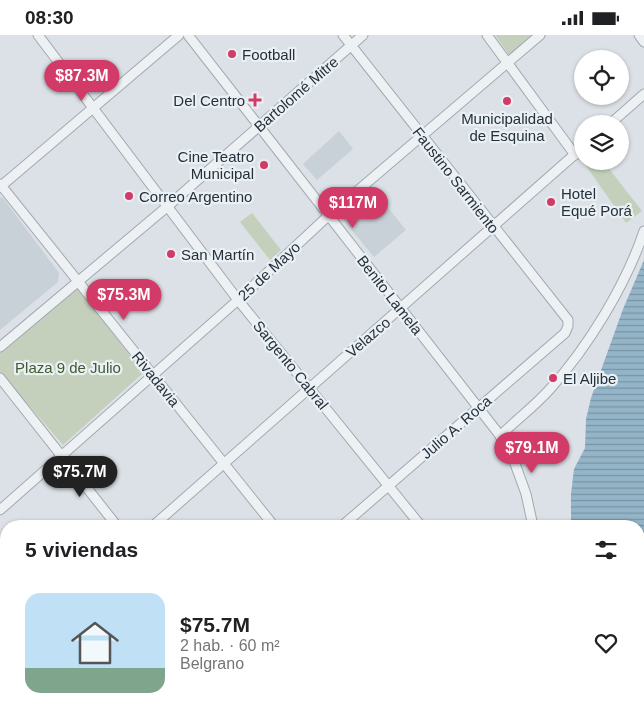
<!DOCTYPE html>
<html lang="es">
<head>
<meta charset="utf-8">
<style>
  :root { --surface:#fff; --page:#f6f6f6; --text:#202124; --muted:#757577; --accent:#d23a67 }
  body { margin:0; font-family:Helvetica,sans-serif; background:var(--page); color:var(--text); height:100vh; display:flex; flex-direction:column; font-size:19px; white-space:nowrap }
  * { box-sizing:border-box; margin:0 }
  p { font-size:16px; color:var(--muted) }
  .icon { flex:none; width:28px; height:28px; fill:none; stroke:currentColor; stroke-width:2; stroke-linecap:round; stroke-linejoin:round }
  .map { position:relative; flex:1; overflow:hidden }
  .panel { position:absolute; left:0px; top:485px; width:645px; height:195px; display:flex; flex-direction:column; background:var(--surface); border-radius:20px 20px 0 0; box-shadow:0 1px 4px #0004 }
  .panel>* { flex:none }
  .controls { position:absolute; left:574px; top:15px; display:grid; gap:10px }
  .controls a { display:grid; place-items:center; width:55px; height:55px; border-radius:50%; background:var(--surface); box-shadow:0 1px 4px #0004; font-size:25px }
  .price { position:absolute; translate:-50% -42px; padding:0 11px; border-radius:18px; background:var(--accent); color:#fff; font-size:16px; line-height:32px; filter:drop-shadow(0 1px 2px #0008) }
  .price::after { content:''; position:absolute; left:50%; top:30px; width:15px; height:11px; margin-left:-8px; background:inherit; clip-path:polygon(0 0,100% 0,50% 100%) }
  .price.active { background:#222; color:#fff }
  ul { padding:0; list-style:none }
  li { display:flex; align-items:center; gap:15px; height:125px; padding:0 25px }
  li span { display:grid; place-items:center; flex:none; width:140px; height:100px; border-radius:15px; color:#555 }
  li>.icon { margin-inline-start:auto }
  span .icon { width:60px; height:60px; fill:#fffc; stroke-width:1 }
  li b { font-size:21px }
  h2 { display:flex; justify-content:space-between; align-items:center; height:60px; padding:0 25px; font-size:21px }
  .status { display:flex; justify-content:space-between; align-items:center; height:35px; padding:0 25px; background:var(--surface); direction:ltr }
  .status svg { height:14px; fill:currentColor }
  .map>svg:first-child { display:block }
  .built { fill:#c9d1d8 }
  .green { fill:#c4d0bc }
  .water { fill:url(#water-rules) }
  .lines { fill:none; stroke-linecap:round; stroke-linejoin:round }
  .street-casing { stroke:#a1a9b0; stroke-width:11 }
  .street { stroke:#eef1f4; stroke-width:9 }
  .poi-dot { fill:#d23a67; stroke:#eaf0f4; stroke-width:2 }
  .labels { text-anchor:middle; dominant-baseline:central; stroke-width:4.5; stroke-linejoin:round; paint-order:stroke }
  .poi-label { font-size:15px; fill:#25313c; stroke:#eaf0f4; text-anchor:start }
  .street-label { font-size:15px; fill:#25313c; stroke:#eaf0f4 }
  .park-label { font-size:15px; fill:#3f5932; stroke:#eaf0f4 }
</style>
</head>
<body>
<div class="status"><b>08:30</b><svg viewBox="0 0 49 12"><path d="M0 12V9h3v3zM5 12V6h3v6zM10 12V3h3v9zM15 12V0h3v12zM26 1h20v11H26zM47 4h2v5h-2z"/></svg></div>
<div class="map">
<svg width="644" height="680" viewBox="0 0 644 680">
  <defs>
    <pattern id="water-rules" width="6" height="5" patternUnits="userSpaceOnUse" patternTransform="scale(1.25)"><rect width="6" height="5" fill="#94b5c8"/><path d="M0 2.5h6" fill="none" stroke="#7994a4"/></pattern>
  </defs>
  <rect width="100%" height="100%" fill="#dbe1e6"/>
  <g class="built">
    <polygon points="339,96 353,114 317,145 303,129"/>
    <polygon points="373,154 406,195 374,222 341,182"/>
    <polygon points="0,162 3,163 59,238 58,247 0,295"/>
  </g>
  <g class="green">
    <polygon points="495,0 535,0 510,21"/>
    <polygon points="587,126 603,126 642,176 626,188 584,128"/>
    <polygon points="252,178 281,215 270,225 240,187"/>
    <polygon points="78,252 143,338 63,410 0,337 0,315"/>
  </g>
  <polygon class="water" points="644,225 644,680 573,680 574,674 639,674 639,491 571,491 571,459 574,434 585,413 586,384 591,363 623,274"/>
  <g class="lines">
    <g class="street-casing">
      <g id="street">
        <polyline points="38,0 238,265 421,491"/>
        <polyline points="188,0 509,412 526,459 533,491"/>
        <polyline points="487,0 575,120"/>
        <polyline points="639,0 644,7"/>
        <polyline points="610,89 644,59"/>
        <polyline points="0,149 274,491"/>
        <polyline points="0,152 179,0"/>
        <polyline points="0,312 168,171 363,0"/>
        <polyline points="0,343 117,491"/>
        <path d="M 500,401 C 516,385 535,371 550,354 C 588,312 626,250 644,196"/>
        <polyline points="0,475 238,265 328,181 540,0"/>
        <polyline points="153,491 582,113"/>
        <polyline points="342,491 565,298 568,291 568,285 343,0"/>
        <polyline points="0,540 6,547"/>
        <polyline points="0,626 6,620"/>
        <polyline points="107,674 112,680"/>
        <polyline points="261,674 265,680"/>
        <polyline points="419,674 424,680"/>
        <polyline points="126,680 133,674"/>
        <polyline points="294,680 301,674"/>
        <polyline points="482,680 489,674"/>
      </g>
    </g>
    <use href="#street" class="street"/>
  </g>
  <g class="poi-dot">
    <circle cx="232" cy="19" r="5"/>
    <path d="M252.5 57.5h5v5h5v5h-5v5h-5v-5h-5v-5h5z"/>
    <circle cx="507" cy="66" r="5"/>
    <circle cx="264" cy="130" r="5"/>
    <circle cx="129" cy="161" r="5"/>
    <circle cx="551" cy="167" r="5"/>
    <circle cx="171" cy="219" r="5"/>
    <circle cx="553" cy="343" r="5"/>
  </g>
  <g class="labels">
    <g class="poi-label">
      <text x="242" y="19">Football</text>
      <text x="245" y="65" text-anchor="end">Del Centro</text>
      <text x="507" y="83" text-anchor="middle">Municipalidad<tspan x="507" dy="17">de Esquina</tspan></text>
      <text x="254" y="121" text-anchor="end">Cine Teatro<tspan x="254" dy="17">Municipal</tspan></text>
      <text x="561" y="158">Hotel<tspan x="561" dy="17">Equé Porá</tspan></text>
      <text x="139" y="161">Correo Argentino</text>
      <text x="181" y="219">San Martín</text>
      <text x="563" y="343">El Aljibe</text>
    </g>
    <g class="street-label">
      <text transform="translate(296 59) rotate(-41)">Bartolomé Mitre</text>
      <text transform="translate(456 145) rotate(52)">Faustino Sarmiento</text>
      <text transform="translate(269 236) rotate(-43)">25 de Mayo</text>
      <text transform="translate(390 260) rotate(52)">Benito Lamela</text>
      <text transform="translate(368 302) rotate(-41)">Velazco</text>
      <text transform="translate(291 330) rotate(51)">Sargento Cabral</text>
      <text transform="translate(156 344) rotate(51)">Rivadavia</text>
      <text transform="translate(456 392) rotate(-41)">Julio A. Roca</text>
    </g>
    <g class="park-label">
      <text x="68" y="332">Plaza 9 de Julio</text>
    </g>
  </g>
</svg>
<div class="controls">
<a><svg class="icon" aria-label="locate" viewBox="0 0 24 24"><circle cx="12" cy="12" r="6"/><path d="M12 2v4M12 18v4M2 12h4M18 12h4"/></svg></a>
<a><svg class="icon" aria-label="layers" viewBox="0 0 24 24"><path d="M12 4l9 5-9 5-9-5zM3 14l9 5 9-5"/></svg></a>
</div>
<b class="price" style="left:82px;top:67px">$87.3M</b>
<b class="price" style="left:353px;top:194px">$117M</b>
<b class="price" style="left:124px;top:286px">$75.3M</b>
<b class="price" style="left:532px;top:439px">$79.1M</b>
<b class="price active" style="left:80px;top:463px">$75.7M</b>
<section class="panel">
<h2>5 viviendas<svg class="icon" aria-label="filters" viewBox="0 0 24 24"><path d="M4 7h16M4 17h16"/><circle cx="9" cy="7" r="2"/><circle cx="15" cy="17" r="2"/></svg></h2>
<ul>
<li><span style="background:linear-gradient(#bfe0f5 75%,#7fa58c 0)"><svg class="icon" aria-label="home" viewBox="0 0 24 24"><path d="M3 11l9-7 9 7M6 9v11h12V9"/></svg></span><div><b>$75.7M</b><p>2 hab. · 60 m²</p><p>Belgrano</p></div><svg class="icon" aria-label="heart" viewBox="0 0 24 24"><path d="M12 20l-8-8c-3-5 5-10 8-4 3-6 11-1 8 4z"/></svg></li>
</ul>
</section>
</div>
</body>
</html>
